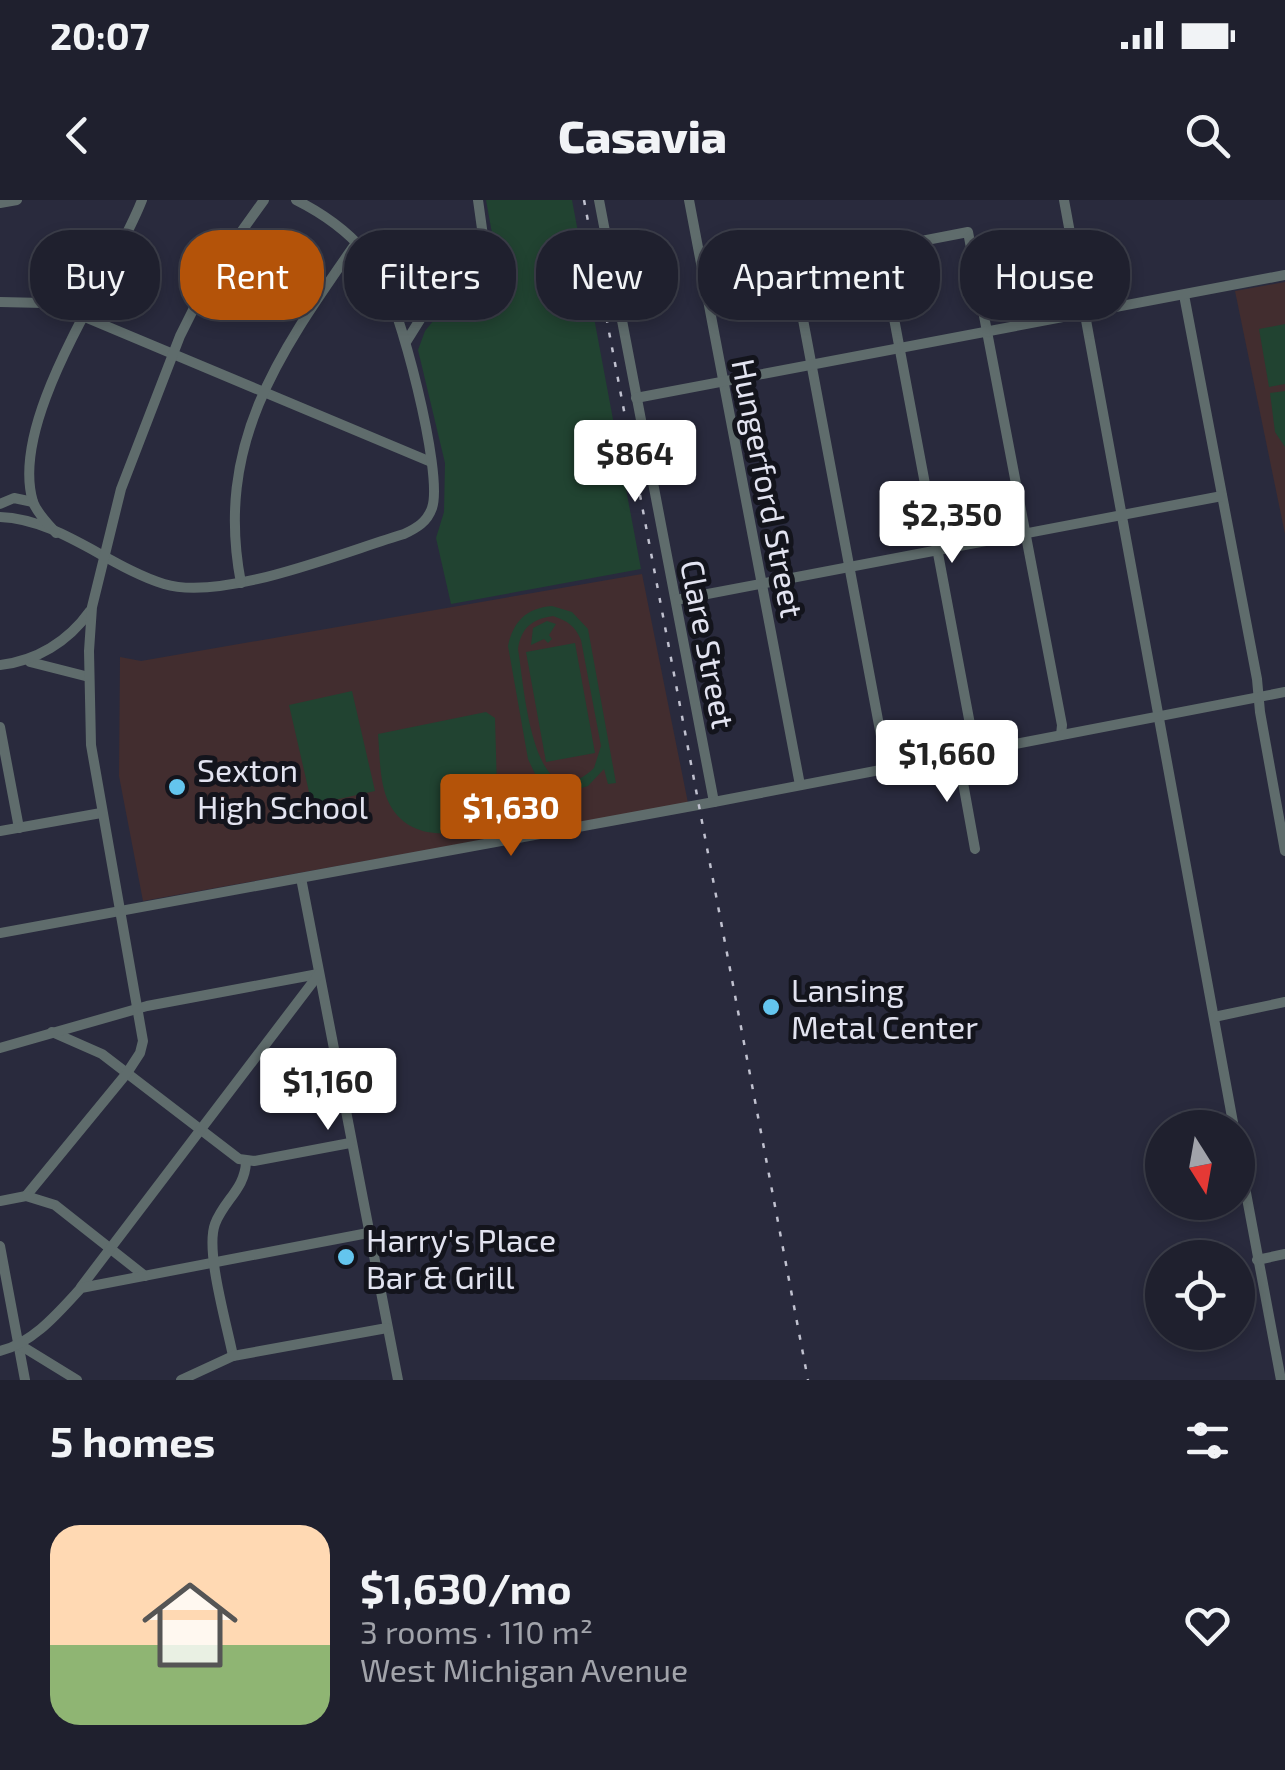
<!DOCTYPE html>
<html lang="en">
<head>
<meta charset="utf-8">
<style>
  :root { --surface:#1f202e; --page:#2c2d3a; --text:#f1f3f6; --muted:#a1a3aa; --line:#3c3e4a; --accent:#b45309 }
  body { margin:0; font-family:"Exo 2",sans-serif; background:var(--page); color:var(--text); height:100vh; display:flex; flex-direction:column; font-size:38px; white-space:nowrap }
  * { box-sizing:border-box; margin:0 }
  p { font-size:32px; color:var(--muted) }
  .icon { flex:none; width:55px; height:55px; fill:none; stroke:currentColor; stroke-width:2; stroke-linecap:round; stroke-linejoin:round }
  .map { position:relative; height:1180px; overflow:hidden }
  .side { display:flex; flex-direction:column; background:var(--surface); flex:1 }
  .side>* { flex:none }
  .guide { position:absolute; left:30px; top:30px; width:1225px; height:90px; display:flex; gap:20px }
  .needle { width:65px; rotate:169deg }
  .controls { position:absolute; left:1145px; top:910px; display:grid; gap:20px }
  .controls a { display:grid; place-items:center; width:110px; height:110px; border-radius:50%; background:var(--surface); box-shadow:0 5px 15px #0003,0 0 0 2px var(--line); font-size:50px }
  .price { position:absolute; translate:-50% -85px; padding:0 22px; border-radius:10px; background:#fff; color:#222; font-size:32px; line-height:65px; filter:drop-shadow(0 2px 5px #0008) }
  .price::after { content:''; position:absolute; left:50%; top:60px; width:30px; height:22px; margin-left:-15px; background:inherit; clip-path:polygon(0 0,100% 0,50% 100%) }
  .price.active { background:var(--accent); color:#fff }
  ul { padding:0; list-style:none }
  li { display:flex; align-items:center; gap:30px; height:250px; padding:0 50px }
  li+li { border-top:2px solid var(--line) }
  li span { display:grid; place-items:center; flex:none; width:280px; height:200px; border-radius:30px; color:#555 }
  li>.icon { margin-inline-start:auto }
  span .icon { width:120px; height:120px; fill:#fffc; stroke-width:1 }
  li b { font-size:42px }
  h2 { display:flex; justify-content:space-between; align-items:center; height:120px; padding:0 50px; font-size:42px }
  .pill { padding:0 35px; border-radius:40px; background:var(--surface); box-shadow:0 5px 15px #0003,0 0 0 2px var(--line); font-size:35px; line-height:90px }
  .pill.active { background:var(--accent); color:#fff }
  .status { display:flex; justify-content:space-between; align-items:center; height:70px; padding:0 50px; background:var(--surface); direction:ltr }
  .status svg { height:28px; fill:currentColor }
  header { display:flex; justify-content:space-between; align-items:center; height:130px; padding:0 50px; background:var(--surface); font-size:45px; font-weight:800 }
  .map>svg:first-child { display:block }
  .education { fill:#422d2f }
  .green { fill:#214331; fill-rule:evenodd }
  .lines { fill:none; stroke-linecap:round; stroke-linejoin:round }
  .minor { stroke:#5f6c6c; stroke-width:10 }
  .rail { stroke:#c0c1cf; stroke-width:2.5; stroke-dasharray:5 10; stroke-linecap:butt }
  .poi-dot { fill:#64c5ee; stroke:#13141c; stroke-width:4 }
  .labels { text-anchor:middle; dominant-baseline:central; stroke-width:10; stroke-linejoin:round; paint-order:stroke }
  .street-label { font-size:32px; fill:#e2e3f0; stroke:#13141c }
  .poi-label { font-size:32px; fill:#e2e3f0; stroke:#13141c; text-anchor:start }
</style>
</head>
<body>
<div class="status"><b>20:07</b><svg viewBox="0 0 49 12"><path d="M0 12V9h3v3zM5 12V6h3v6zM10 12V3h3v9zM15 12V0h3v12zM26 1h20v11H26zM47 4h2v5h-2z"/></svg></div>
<header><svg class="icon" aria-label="back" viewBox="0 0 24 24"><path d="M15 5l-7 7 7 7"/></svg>Casavia<svg class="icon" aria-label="search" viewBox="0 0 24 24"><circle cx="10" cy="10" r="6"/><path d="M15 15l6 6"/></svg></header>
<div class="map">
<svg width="1285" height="1180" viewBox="0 0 1285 1180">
  <rect width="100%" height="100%" fill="#292a3d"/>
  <g class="education">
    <polygon points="1285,82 1285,334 1235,91"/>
    <polygon points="642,374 688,603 143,701 119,576 120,457 141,461"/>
  </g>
  <g class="green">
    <polygon points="486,0 572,0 641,369 451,404 436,338 444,312 445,263 418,150 425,131 446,105 488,62 495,50"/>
    <polygon points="1285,124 1285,184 1269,187 1259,129"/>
    <polygon points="1285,191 1285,247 1275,232 1270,193"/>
    <path d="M 552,406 L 572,412 L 588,429 L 616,583 L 608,584 L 604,569 L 588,586 L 578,589 L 562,590 L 536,576 L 528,559 L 508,446 C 513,422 526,408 552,406 ZM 553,416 C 568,421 575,426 581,440 L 601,546 L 594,568 C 532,627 524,483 518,449 C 521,428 532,419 553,416 Z"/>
    <polygon points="547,421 556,424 549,435 552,439 548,443 544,439 531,445 533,428"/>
    <polygon points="575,443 595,553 546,562 526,452"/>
    <polygon points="352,491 375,591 312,605 289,505"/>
    <path d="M 486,512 L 495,518 L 498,624 C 462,633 413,646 390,605 C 379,585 380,556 378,534 Z"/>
  </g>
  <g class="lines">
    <g class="minor">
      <polyline points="599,0 714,602"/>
      <polyline points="689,0 800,585"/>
      <polyline points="1064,0 1234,928"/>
      <polyline points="0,3 17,0"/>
      <polyline points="881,49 975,551"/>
      <polyline points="793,66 887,568"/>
      <polyline points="704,83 968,32 1062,525 1061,535"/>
      <polyline points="1184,95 1257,479 1260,512 1285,651"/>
      <polyline points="0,102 44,103 68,110 431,262"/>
      <polyline points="406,142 431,102 484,43 478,0"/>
      <polyline points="636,198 1285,75"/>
      <polyline points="0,304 14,298 33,302"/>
      <path d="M 0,317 C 59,319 109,367 164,384 C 223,402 343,352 404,334 C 417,328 427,322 432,308 C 444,273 399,103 378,69 C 358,39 328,16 296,0"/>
      <path d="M 56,333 C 48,324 37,313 33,302 C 8,218 112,78 142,0"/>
      <path d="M 241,383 C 214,243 280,152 356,43"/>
      <polyline points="676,400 1222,296"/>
      <polyline points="30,462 89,477"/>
      <path d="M 0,465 C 36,461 68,442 90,411"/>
      <polyline points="0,527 19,628"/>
      <polyline points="958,555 975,649"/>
      <polyline points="0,631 101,613"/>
      <polyline points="301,678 398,1180"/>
      <polyline points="0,733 714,602 1285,492"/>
      <polyline points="1214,817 1285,802"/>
      <polyline points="52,832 102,854 239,959 254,961 350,943"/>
      <polyline points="0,848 147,806 318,774"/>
      <polyline points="1238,950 1281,1180"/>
      <polyline points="26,996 127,873 140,853 143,841 91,545 89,451 92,407 121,289 180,136 211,74 264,0"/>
      <polyline points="0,1001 26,996 55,1005 145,1076"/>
      <polyline points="0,1046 25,1180"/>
      <polyline points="1257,1060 1285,1054"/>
      <polyline points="81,1087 319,774"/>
      <polyline points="20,1145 77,1180"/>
      <path d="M 0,1151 C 33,1143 58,1113 81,1088 L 368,1033"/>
      <path d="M 233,1156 C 227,1125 205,1051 215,1024 C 224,1000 245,989 246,962"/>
      <polyline points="181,1180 233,1156 387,1128"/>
    </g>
    <polyline class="rail" points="584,0 808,1180"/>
  </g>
  <g class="poi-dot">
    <circle cx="177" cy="587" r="10"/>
    <circle cx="771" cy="807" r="10"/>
    <circle cx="346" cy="1057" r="10"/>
  </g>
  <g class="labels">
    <g class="street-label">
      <text transform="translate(769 288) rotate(79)">Hungerford Street</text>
      <text transform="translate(709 444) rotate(79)">Clare Street</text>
    </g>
    <g class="poi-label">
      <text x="197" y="569">Sexton<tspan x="197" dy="37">High School</tspan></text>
      <text x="791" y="789">Lansing<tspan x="791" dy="37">Metal Center</tspan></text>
      <text x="366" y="1039">Harry's Place<tspan x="366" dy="37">Bar &amp; Grill</tspan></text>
    </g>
  </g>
</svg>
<div class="controls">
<a><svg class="needle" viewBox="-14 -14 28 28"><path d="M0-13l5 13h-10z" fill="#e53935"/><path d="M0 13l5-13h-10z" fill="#a1a3aa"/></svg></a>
<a><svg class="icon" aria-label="locate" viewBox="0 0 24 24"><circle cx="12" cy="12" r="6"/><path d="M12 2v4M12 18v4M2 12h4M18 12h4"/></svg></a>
</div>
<b class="price" style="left:635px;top:305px">$864</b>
<b class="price" style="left:952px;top:366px">$2,350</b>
<b class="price" style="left:947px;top:605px">$1,660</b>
<b class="price active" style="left:511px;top:659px">$1,630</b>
<b class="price" style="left:328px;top:933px">$1,160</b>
<div class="guide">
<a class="pill">Buy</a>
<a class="pill active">Rent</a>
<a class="pill">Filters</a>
<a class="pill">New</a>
<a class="pill">Apartment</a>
<a class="pill">House</a>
</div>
</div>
<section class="side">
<h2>5 homes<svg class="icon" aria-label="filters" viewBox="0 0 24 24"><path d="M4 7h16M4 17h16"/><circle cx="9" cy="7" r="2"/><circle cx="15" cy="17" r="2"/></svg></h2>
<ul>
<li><span style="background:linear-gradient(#ffd9b3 60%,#8fb573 0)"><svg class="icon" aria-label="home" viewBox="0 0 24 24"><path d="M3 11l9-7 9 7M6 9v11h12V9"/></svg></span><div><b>$1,630/mo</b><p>3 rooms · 110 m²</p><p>West Michigan Avenue</p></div><svg class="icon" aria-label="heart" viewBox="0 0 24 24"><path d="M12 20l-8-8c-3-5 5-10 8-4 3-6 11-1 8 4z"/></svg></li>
</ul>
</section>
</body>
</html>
